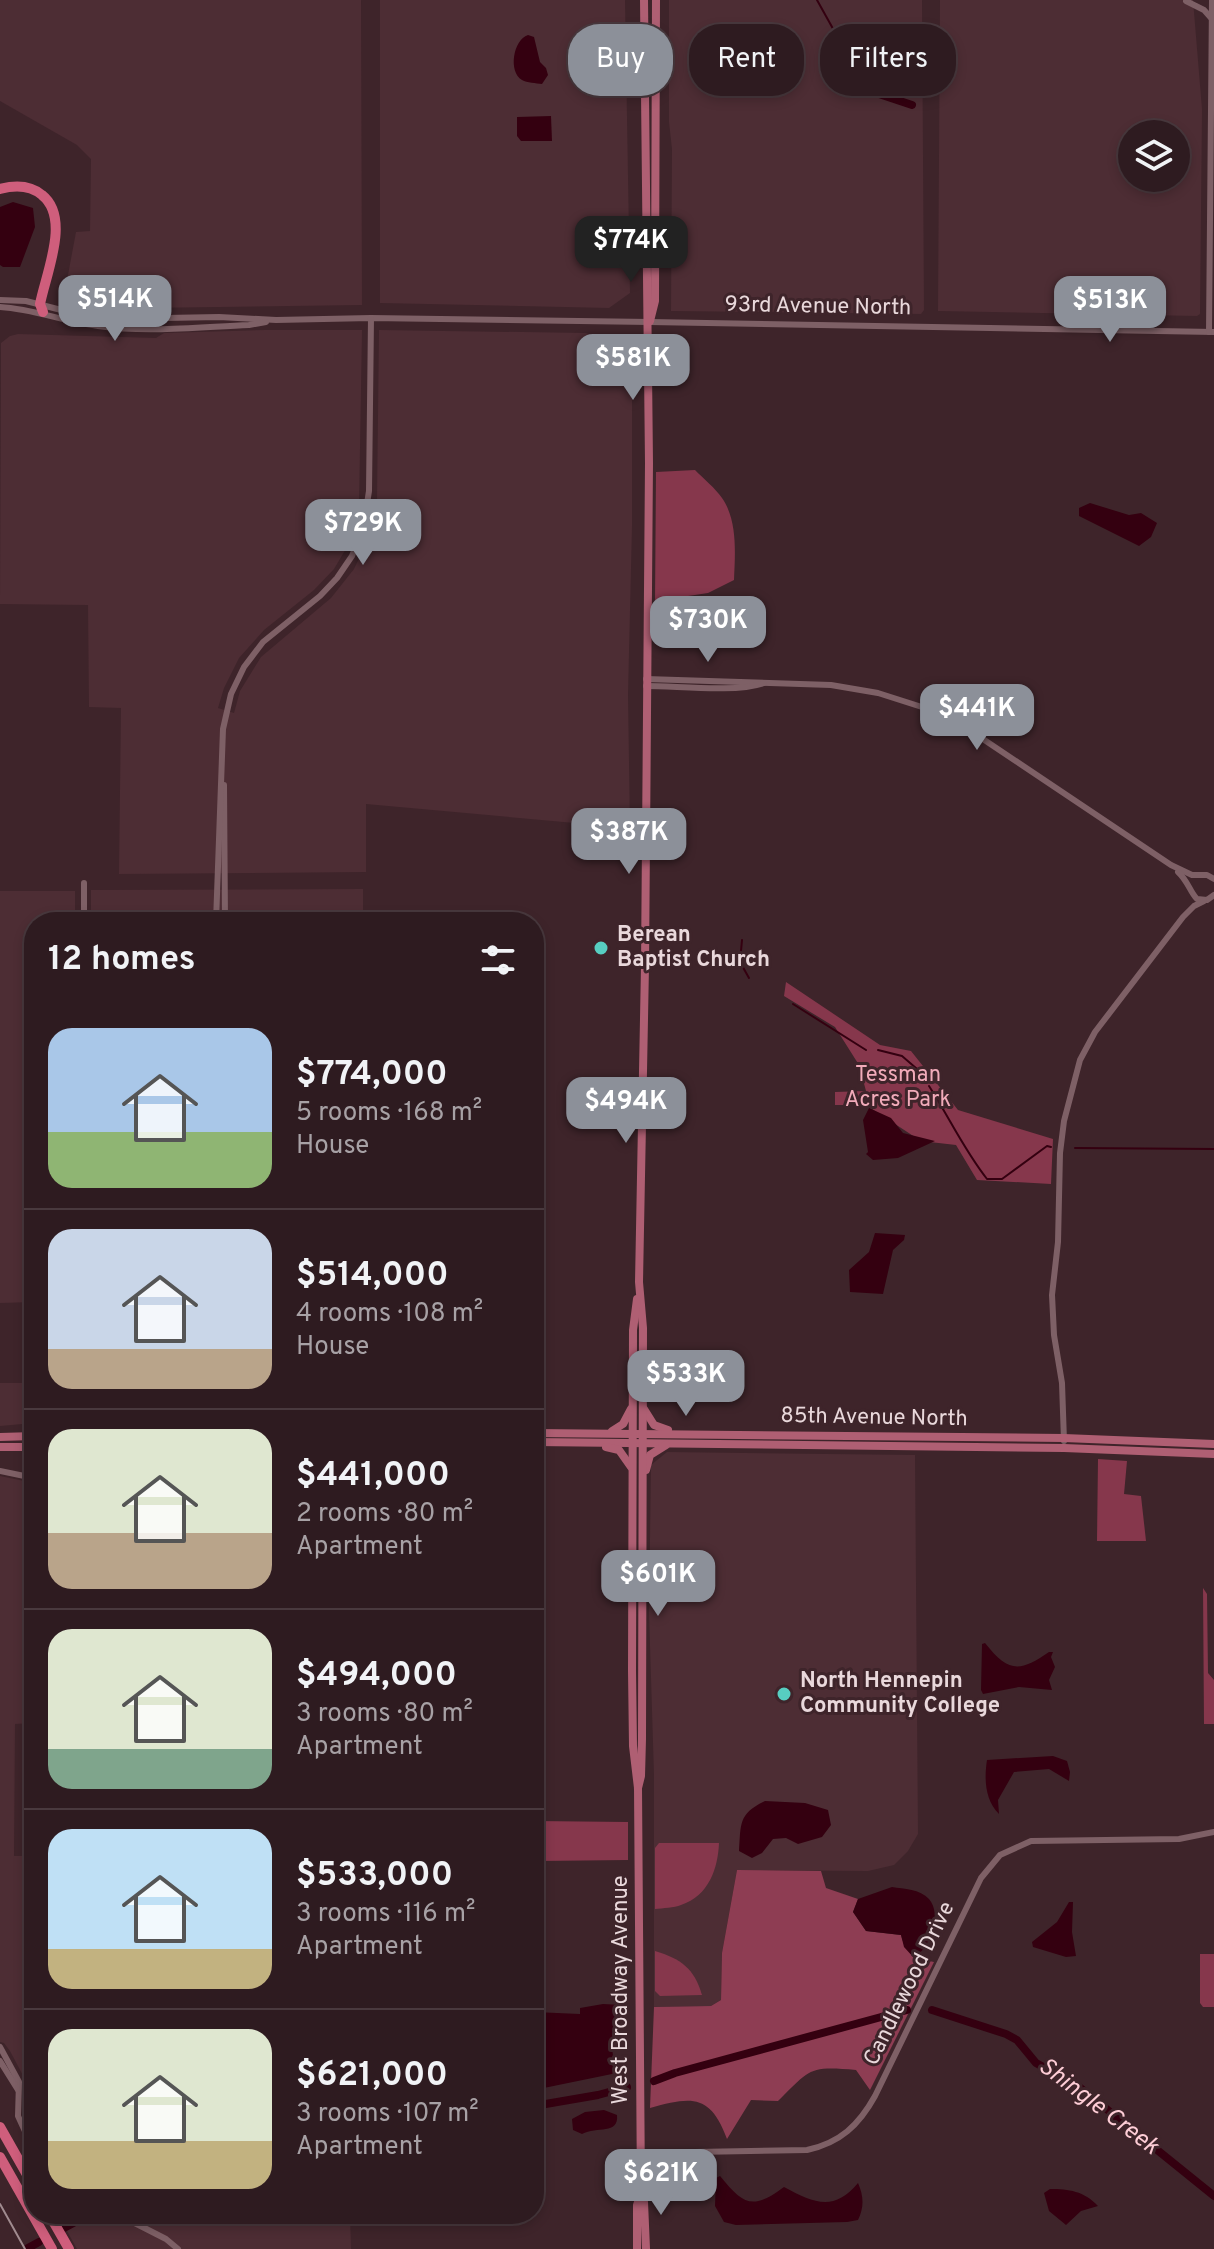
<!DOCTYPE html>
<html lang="en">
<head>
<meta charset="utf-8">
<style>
  :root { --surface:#2e1b20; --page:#3a282d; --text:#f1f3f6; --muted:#a7a1a5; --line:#49393e; --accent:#8c9099 }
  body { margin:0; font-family:Overpass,sans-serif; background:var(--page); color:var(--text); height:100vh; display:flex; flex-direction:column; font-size:30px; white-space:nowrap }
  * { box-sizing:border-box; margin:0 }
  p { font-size:26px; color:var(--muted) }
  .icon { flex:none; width:44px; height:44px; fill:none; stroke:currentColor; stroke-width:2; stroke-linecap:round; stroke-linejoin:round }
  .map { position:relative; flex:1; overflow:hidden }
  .details { position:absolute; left:24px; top:912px; width:520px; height:1312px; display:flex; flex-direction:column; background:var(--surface); border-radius:32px; box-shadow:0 4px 12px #0003,0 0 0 2px var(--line) }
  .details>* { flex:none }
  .hud { position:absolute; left:568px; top:24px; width:526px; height:72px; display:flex; gap:16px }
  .buttons { position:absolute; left:1118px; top:120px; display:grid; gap:16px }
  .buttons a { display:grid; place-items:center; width:72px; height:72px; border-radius:50%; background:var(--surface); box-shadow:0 4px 12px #0003,0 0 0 2px var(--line); font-size:40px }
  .price { position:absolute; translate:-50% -68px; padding:0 18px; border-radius:16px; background:var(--accent); color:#fff; font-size:26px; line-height:52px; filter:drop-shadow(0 2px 4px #0008) }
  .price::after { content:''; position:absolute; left:50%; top:48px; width:24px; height:18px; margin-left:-12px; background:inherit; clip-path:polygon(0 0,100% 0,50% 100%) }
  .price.current { background:#222; color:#fff }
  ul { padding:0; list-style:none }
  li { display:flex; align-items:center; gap:24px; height:200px; padding:0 24px }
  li+li { border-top:2px solid var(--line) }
  li span { display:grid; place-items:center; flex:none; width:224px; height:160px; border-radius:24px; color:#555 }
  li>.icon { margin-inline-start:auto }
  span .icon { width:96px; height:96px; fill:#fffc; stroke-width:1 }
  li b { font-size:34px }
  h2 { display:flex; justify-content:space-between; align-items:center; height:96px; padding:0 24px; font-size:34px }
  .pill { padding:0 28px; border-radius:32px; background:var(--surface); box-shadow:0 4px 12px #0003,0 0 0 2px var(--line); font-size:28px; line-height:72px }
  .pill.current { background:var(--accent); color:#fff }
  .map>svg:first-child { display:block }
  .built { fill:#4d2d34; fill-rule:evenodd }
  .green { fill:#86374c }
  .forest { fill:#8e3d53 }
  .water { fill:#340010 }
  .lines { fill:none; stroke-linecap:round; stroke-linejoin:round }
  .stream { stroke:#340010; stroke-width:2 }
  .river { stroke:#340010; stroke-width:8 }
  .minor { stroke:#7e6066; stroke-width:6 }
  .major { stroke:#af5f73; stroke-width:8 }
  .highway { stroke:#cf5e7c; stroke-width:10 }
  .rail { stroke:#a08b8f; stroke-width:2 }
  .poi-dot { fill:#57cec1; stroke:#3e242a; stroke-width:3 }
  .labels { text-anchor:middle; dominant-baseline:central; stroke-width:6; stroke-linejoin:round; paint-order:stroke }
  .street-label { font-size:22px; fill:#e9d8db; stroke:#3e242a }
  .poi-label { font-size:22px; font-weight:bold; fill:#e9d8db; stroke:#3e242a; text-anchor:start }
  .park-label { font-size:22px; fill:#f2abba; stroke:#3e242a }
  .water-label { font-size:24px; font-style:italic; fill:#fecdd6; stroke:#3e242a }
</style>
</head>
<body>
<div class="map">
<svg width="1214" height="2249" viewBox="0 0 1214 2249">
  <rect width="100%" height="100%" fill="#3e242a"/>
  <g class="built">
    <polygon points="0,0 361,0 362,305 144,308 100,303 65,291 76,232 90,231 91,159 77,145 0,101"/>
    <polygon points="380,0 625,0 630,293 609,308 380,303"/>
    <polygon points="669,0 922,0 924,310 921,314 671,311 672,149 669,122"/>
    <path d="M 940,0 L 1193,0 L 1202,109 L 1200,314 L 1197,316 L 938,311 ZM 1132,134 L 1176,134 L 1176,178 L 1132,178 Z"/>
    <polygon points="266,330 362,330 359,507 350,542 334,569 314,590 264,630 239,658 224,688 218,708 234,713 240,691 261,657 331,598 354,569 369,537 377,500 379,330 586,333 610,342 624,354 632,371 632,526 628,695 630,828 366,804 366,872 119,874 121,708 89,707 88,605 0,604 1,343 10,336 18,334 156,338 164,333"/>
    <polygon points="363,889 363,922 91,922 91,890"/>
    <polygon points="0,891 75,891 75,922 34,922 34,1302 0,1303"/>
    <polygon points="0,1383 34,1383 34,1423 0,1426"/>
    <polygon points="667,1452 915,1455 918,1834 908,1851 894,1865 868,1871 737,1870 722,1953 721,2000 711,2006 654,2007 654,1775 649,1613 651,1465"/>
    <polygon points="0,1476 34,1483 34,1723 15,1724 14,1856 34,1856 34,2131 27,2107 27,2083 10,2051 4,2043 0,2042"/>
    <polygon points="78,2214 350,2214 351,2249 77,2249 67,2231"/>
  </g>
  <g class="green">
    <path d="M 695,470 C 704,479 715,488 722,498 C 738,521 735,554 734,580 L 708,593 L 655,601 L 656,472 Z"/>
    <polygon points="786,982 880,1045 911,1051 958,1110 1053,1139 1051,1184 977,1180 956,1145 921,1141 866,1105 835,1105 835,1092 866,1091 859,1065 835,1027 784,996"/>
    <polygon points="1098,1459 1127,1461 1124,1494 1141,1496 1146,1541 1097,1541"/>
    <polygon points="1203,1588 1207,1594 1208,1673 1214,1680 1214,1724 1204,1724"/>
    <polygon points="534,1821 628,1822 628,1860 538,1861 538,1891 534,1891"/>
    <path d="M 659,1843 L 719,1843 C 718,1868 709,1896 681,1905 C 674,1908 663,1908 655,1909 L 655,1848 Z"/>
    <path d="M 655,1951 C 681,1959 694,1968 702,1995 L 660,1996 L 655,1991 Z"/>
    <polygon points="1200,1954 1214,1954 1214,2007 1203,2007 1200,2003"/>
  </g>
  <path class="forest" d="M 737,1870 L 821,1871 L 826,1888 L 858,1899 L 853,1912 L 866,1931 L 901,1935 C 906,1954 915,1958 934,1962 L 870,2090 L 856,2070 C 808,2066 811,2069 778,2101 L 751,2100 L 727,2139 C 710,2093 691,2097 650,2108 L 654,2007 L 711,2006 L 721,2000 L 722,1953 Z"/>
  <g class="water">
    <path d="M 528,35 L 534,37 L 540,62 L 546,68 L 548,75 L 542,84 C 536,83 527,83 522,80 C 508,72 513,40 528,35 Z"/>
    <polygon points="551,116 552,141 521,141 517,136 517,117"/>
    <polygon points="13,202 33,208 35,227 20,267 3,267 0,265 0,207"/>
    <polygon points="1090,503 1129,515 1141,513 1157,523 1151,537 1139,546 1079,516 1079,508"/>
    <polygon points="869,1108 891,1118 903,1133 935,1141 898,1158 873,1160 866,1154 868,1152 863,1120"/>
    <polygon points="875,1233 905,1235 904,1240 893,1250 883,1294 850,1292 849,1270 869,1252"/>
    <path d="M 985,1643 C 1008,1672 1019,1673 1049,1652 L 1053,1652 L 1051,1657 L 1055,1667 L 1049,1680 L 1052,1690 L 1019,1687 L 983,1694 L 981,1690 L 982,1644 Z"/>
    <path d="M 1053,1756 L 1067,1761 L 1070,1772 L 1069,1781 L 1049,1769 L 1014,1772 L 998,1800 L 999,1814 C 985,1800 984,1779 987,1760 Z"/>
    <path d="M 765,1801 L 805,1803 L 828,1810 L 831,1825 L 822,1837 L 798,1844 L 786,1838 L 773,1839 L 762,1853 L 752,1858 L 739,1851 C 741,1824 738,1814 765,1801 Z"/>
    <path d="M 892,1887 C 904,1889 920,1889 929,1899 C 943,1915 929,1949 914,1958 L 904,1947 L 901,1935 L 866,1931 L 853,1912 L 858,1899 Z"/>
    <polygon points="1069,1902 1073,1902 1072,1932 1076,1956 1066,1957 1033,1947 1032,1942 1057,1922"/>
    <polygon points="603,2004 623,2005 623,2017 620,2022 623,2035 612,2048 615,2071 612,2074 534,2090 534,2012 580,2014 580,2008"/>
    <path d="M 604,2110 L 617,2115 C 619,2135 597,2126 582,2134 L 573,2130 L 572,2119 L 585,2112 Z"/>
    <path d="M 720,2176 C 743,2204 752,2211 784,2187 C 814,2203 834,2212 858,2183 C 864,2197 864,2207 858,2220 L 847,2222 L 736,2225 L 724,2222 L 715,2206 L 716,2178 Z"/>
    <path d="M 1050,2189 C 1069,2189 1084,2191 1098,2206 L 1081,2211 L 1066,2225 L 1049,2211 L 1044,2193 Z"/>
  </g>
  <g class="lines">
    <g class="stream">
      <polyline points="817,0 861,79 870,91"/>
      <polyline points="742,940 740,962 749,978"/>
      <polyline points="793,1004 866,1050"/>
      <polyline points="878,1050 902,1056 924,1075"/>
      <path d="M 929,1086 C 949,1117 964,1150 987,1179 L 1002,1179 L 1047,1146 L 1051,1147"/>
      <polyline points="1075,1148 1214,1149"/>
    </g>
    <g class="river">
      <polyline points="870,91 912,105"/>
      <polyline points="932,2010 1006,2034 1017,2040 1036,2063 1078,2086 1214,2196"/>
      <polyline points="654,2081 675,2073 907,2010"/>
      <polyline points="534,2106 598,2095 627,2087"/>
      <polyline points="64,2228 90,2214"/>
      <polyline points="28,2248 39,2242"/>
    </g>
    <g class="minor">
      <polyline points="1186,1 1204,10 1212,19"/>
      <polyline points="0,300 26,301 81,315 111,319 219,317 276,320 371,318 650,322 1214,332"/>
      <path d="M 0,307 C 35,309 64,322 98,326 C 147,333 200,327 249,325 L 266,322"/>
      <polyline points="1209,332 1212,0"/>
      <polyline points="646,679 831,685 878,693 925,708 971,731 1171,865 1192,875 1207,875 1214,879"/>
      <path d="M 646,686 C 679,686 734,693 764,683"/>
      <polyline points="224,785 225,922"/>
      <path d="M 1178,872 C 1188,881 1190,892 1197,899 L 1207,900 L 1214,895"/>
      <polyline points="84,922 84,883"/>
      <polyline points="216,922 223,729 231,694 244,667 263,642 320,596 337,578 352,556 363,529 369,491 371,318"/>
      <polyline points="1064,1441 1062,1383 1054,1335 1052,1295 1058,1242 1060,1153 1064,1121 1080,1060 1095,1032 1183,917 1194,906 1204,901"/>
      <polyline points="0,1471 34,1478"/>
      <polyline points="0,2047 19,2082 18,2116 34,2151"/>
      <polyline points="0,2061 18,2090"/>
      <path d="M 640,2153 L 807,2150 C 840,2143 859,2125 875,2096 L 981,1878 L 1000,1855 L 1031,1841 L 1179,1839 L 1214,1832"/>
      <polyline points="117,2214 166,2239 178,2249"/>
    </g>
    <g class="major">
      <polyline points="650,321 655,301 656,0"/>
      <polyline points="644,1409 654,1425 668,1430"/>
      <polyline points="612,1431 623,1424 631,1409"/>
      <polyline points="534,1433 1064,1438 1214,1444"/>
      <polyline points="0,1437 34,1436"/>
      <polyline points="534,1442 1064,1448 1214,1454"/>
      <polyline points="0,1447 34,1447"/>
      <polyline points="606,1447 619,1450 631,1467"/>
      <polyline points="646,1470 650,1455 666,1445"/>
      <polyline points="638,1788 641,1776 642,1739 643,1328 639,1282 645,966 649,463 644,0"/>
      <polyline points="641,2193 644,2202 646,2249"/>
      <polyline points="637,2249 637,2205 641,2193 638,1788 633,1746 632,1671 633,1330 637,1299"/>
    </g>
    <g class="highway">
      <path d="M 0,189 C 15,185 30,185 42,195 C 71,218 46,273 40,304 L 43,312"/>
      <polyline points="0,2127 34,2187"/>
      <polyline points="0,2157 52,2249"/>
      <polyline points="49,2214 69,2249"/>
    </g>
    <polyline class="rail" points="0,2204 25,2249"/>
  </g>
  <g class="poi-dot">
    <circle cx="601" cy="948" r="8"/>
    <circle cx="784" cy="1694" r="8"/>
  </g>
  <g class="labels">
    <g class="street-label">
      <text transform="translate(818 307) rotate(1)">93rd Avenue North</text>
      <text transform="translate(874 1418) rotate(1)">85th Avenue North</text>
      <text transform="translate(910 1984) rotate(-64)">Candlewood Drive</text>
      <text transform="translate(621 1990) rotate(-90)">West Broadway Avenue</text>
    </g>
    <g class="poi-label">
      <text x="617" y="935">Berean<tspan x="617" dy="25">Baptist Church</tspan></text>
      <text x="800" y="1681">North Hennepin<tspan x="800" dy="25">Community College</tspan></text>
    </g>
    <g class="park-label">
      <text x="898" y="1075">Tessman<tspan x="898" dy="25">Acres Park</tspan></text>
    </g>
    <g class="water-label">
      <text transform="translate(1098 2107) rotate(37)">Shingle Creek</text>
    </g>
  </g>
</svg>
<div class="buttons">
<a><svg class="icon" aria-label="layers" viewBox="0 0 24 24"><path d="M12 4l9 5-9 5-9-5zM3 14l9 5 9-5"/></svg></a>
</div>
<b class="price current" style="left:631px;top:284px">$774K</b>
<b class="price" style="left:115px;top:343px">$514K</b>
<b class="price" style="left:1110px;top:344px">$513K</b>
<b class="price" style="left:633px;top:402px">$581K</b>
<b class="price" style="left:363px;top:567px">$729K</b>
<b class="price" style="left:708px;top:664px">$730K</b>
<b class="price" style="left:977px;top:752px">$441K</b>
<b class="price" style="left:629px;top:876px">$387K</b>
<b class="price" style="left:626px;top:1145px">$494K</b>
<b class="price" style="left:686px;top:1418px">$533K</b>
<b class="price" style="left:658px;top:1618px">$601K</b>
<b class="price" style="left:661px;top:2217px">$621K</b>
<div class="hud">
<a class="pill current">Buy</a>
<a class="pill">Rent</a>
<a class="pill">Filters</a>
</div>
<section class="details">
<h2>12 homes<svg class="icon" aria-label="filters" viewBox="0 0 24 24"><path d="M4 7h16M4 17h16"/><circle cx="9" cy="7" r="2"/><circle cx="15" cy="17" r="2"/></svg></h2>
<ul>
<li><span style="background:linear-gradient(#a9c7e8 65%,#8fb573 0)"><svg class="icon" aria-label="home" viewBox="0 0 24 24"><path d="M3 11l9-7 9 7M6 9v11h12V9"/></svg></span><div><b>$774,000</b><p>5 rooms · 168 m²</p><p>House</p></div></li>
<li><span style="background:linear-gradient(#c9d6e8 75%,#b9a48a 0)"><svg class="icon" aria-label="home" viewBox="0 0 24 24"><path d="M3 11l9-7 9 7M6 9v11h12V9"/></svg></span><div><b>$514,000</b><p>4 rooms · 108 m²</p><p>House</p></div></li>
<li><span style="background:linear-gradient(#dfe7d0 65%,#b9a48a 0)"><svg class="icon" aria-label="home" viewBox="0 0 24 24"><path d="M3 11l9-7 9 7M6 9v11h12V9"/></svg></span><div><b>$441,000</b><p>2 rooms · 80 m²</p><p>Apartment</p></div></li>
<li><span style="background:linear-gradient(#dfe7d0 75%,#7fa58c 0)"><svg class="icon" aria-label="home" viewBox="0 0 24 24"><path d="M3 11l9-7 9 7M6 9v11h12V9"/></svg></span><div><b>$494,000</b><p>3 rooms · 80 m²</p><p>Apartment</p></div></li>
<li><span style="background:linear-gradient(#bfe0f5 75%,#c2b280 0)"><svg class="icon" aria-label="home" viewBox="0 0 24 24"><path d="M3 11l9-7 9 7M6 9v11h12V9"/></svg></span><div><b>$533,000</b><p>3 rooms · 116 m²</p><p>Apartment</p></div></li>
<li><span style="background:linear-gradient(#dfe7d0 70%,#c2b280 0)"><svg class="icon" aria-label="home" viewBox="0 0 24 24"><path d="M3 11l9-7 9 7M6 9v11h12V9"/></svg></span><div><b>$621,000</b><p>3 rooms · 107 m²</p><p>Apartment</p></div></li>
</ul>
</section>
</div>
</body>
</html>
